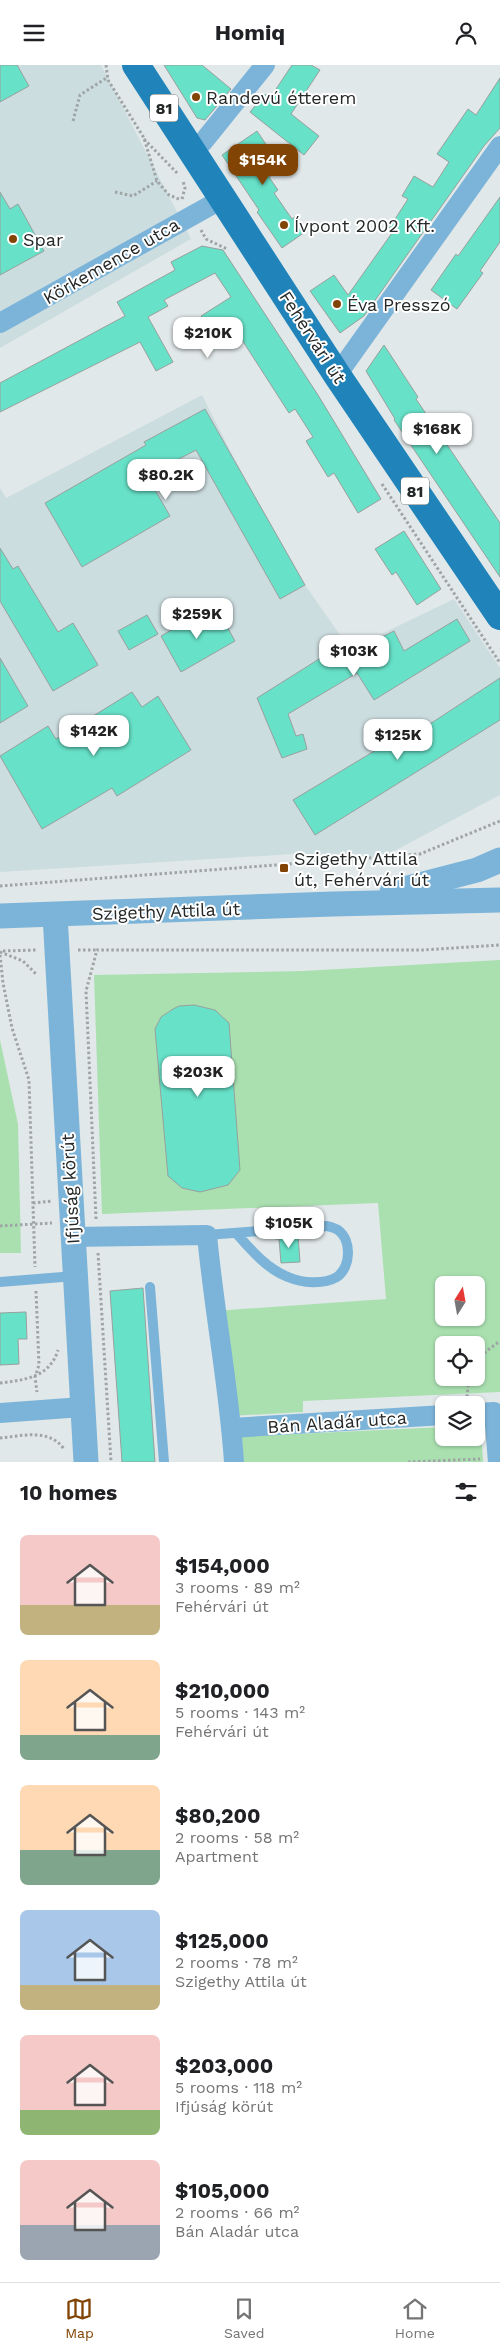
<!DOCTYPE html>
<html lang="en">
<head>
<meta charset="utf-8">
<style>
  :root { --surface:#fff; --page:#f2f2f2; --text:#202124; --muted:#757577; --line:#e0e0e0; --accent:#824404 }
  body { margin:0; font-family:"Work Sans",sans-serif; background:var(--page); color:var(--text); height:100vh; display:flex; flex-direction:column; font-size:19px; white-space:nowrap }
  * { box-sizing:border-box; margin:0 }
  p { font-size:16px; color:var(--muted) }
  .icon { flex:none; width:28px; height:28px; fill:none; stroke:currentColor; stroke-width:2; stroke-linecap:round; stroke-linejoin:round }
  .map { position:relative; height:1397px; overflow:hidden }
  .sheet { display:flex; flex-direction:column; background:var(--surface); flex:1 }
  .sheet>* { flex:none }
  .needle { width:32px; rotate:11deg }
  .controls { position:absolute; left:435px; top:1211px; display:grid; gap:10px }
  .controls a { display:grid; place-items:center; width:50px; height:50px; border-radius:8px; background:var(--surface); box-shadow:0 1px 4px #0004; font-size:25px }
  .price { position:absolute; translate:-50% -42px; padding:0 11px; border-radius:10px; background:#fff; color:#222; font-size:16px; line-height:32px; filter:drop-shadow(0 1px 2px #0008) }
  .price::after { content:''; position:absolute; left:50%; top:30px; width:15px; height:11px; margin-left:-8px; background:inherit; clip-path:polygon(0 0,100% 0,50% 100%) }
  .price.active { background:var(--accent); color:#fff }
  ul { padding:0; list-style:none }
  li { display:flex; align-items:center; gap:15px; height:125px; padding:0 20px }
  li span { display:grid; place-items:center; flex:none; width:140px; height:100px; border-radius:8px; color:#555 }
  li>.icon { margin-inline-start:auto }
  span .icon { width:60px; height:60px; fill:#fffc; stroke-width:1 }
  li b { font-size:21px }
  h2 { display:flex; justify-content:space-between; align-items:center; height:60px; padding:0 20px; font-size:21px }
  header { display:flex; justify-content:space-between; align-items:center; height:65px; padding:0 20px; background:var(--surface); font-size:22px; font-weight:700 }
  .dock { display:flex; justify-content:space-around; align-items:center; height:70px; border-top:1px solid var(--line); background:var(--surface); font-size:14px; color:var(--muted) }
  .dock a { display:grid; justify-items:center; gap:2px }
  .dock .active { color:var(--accent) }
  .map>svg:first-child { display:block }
  .built { fill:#ccdde0 }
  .green { fill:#aae0b0; fill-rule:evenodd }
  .building { fill:#67e1c8; stroke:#99a09e }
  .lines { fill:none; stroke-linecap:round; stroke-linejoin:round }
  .path { stroke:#9fa4a5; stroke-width:3; stroke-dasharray:2.5 2.5; stroke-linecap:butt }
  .service { stroke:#7cb4d9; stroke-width:10 }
  .minor { stroke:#7cb4d9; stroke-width:20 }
  .tertiary { stroke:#7cb4d9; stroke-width:25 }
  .primary { stroke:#2084ba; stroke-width:28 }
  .poi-dot { fill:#824404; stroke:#fff; stroke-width:2 }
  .labels { text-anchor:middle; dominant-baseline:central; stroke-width:4; stroke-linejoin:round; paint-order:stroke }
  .shield { fill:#fff; stroke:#666868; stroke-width:1 }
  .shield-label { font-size:16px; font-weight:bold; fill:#252828 }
  .poi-label { font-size:18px; fill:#252828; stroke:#fff; text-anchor:start }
  .street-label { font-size:18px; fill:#252828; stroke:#fff }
</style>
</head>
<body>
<header><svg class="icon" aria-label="menu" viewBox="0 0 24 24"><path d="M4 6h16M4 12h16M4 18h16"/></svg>Homiq<svg class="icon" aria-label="person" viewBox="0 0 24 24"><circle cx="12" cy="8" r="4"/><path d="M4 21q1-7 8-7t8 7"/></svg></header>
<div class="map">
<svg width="500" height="1397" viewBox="0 0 500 1397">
  <rect width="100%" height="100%" fill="#e1e8e9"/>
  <g class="built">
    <polygon points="0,0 101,0 191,174 0,283"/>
    <polygon points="202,330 233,391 305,520 350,584 454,534 500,603 500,730 383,792 294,789 0,807 0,423 6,433"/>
  </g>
  <g class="green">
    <path d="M 500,895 L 500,1327 L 303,1336 L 303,1347 L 230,1351 L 214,1246 L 386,1234 L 378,1138 L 102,1149 L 94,910 L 303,906 ZM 444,1220 L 476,1220 L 476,1252 L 444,1252 ZM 444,1280 L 476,1280 L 476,1312 L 444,1312 Z"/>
    <polygon points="0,975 18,1059 21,1188 0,1188"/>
    <polygon points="476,1360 481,1360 483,1397 234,1397 232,1372 444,1362 444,1372 476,1372"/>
  </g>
  <g class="building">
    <polygon points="0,0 17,0 29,21 0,37"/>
    <polygon points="164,0 202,0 231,24 205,55 197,53"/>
    <polygon points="292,0 311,0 320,5 291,49 319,71 304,90 250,47 265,29 270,33"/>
    <polygon points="500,13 500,63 484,81 364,251 340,268 310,226 334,210 348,230 392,168 388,165 408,134 402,131 414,111 433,122 449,97 437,89 468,44 476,50"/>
    <polygon points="257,66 282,103 269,112 278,125 274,128 292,154 295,152 305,167 282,183 257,147 259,145 222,90"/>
    <polygon points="0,127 10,144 18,139 44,186 0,210"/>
    <polygon points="500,132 500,177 480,206 483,208 457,244 431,225 456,189 458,191"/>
    <polygon points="202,181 223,185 318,330 381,434 358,448 334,408 328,412 306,376 313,372 295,344 289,348 235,264 217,275 201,251 231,232 215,208 164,235 168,241 148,252 173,297 156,306 140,277 0,347 0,318 125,251 117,237 175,205 171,197"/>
    <polygon points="384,280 418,332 416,334 500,458 500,512 394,355 395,354 366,306"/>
    <polygon points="205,344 305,520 280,534 196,385 147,411 170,451 82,502 45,438 146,380 144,377"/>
    <polygon points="404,466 441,524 417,540 396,507 392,510 375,484"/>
    <polygon points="0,483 13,504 18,501 58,567 73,558 98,600 53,626 0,536"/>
    <polygon points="208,544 214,555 221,551 235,576 181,607 161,571"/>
    <polygon points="147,550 158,569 129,585 118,566"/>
    <polygon points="457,554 470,576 374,635 357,608 288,649 296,671 303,669 307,684 282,693 257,633 335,584 341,592 394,566 404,586"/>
    <polygon points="0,593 28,641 0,658"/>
    <polygon points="500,613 500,655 315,770 293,735 406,667 410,672"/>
    <polygon points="132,627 142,642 158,631 191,685 117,731 112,723 42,764 0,691 48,661 56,674"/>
    <polygon points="194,940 215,945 229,958 240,1105 228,1120 200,1127 182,1123 168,1111 155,964 161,952 173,944 179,941"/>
    <polygon points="298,1170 300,1197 281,1198 279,1174 275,1174 275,1172"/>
    <polygon points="143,1223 155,1397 122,1397 110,1226"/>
    <polygon points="26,1247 27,1274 18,1274 19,1299 0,1300 0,1248"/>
  </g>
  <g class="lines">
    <g class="path">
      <polyline points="106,0 108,15 144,73 157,116 169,130 181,135"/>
      <polyline points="73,56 80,30 108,12"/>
      <polyline points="144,74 178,109"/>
      <polyline points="115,127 133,131 157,116"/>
      <polyline points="182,134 185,123 183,116"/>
      <polyline points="201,165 206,174 227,184"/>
      <polyline points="382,419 500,598"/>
      <polyline points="0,821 420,789 500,756"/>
      <polyline points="78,885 97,885"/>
      <polyline points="3,886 37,885"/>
      <polyline points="0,887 23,896 37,910"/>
      <polyline points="0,890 3,918 12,963 29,1015 35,1202"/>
      <polyline points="33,1138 52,1136"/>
      <polyline points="96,1154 86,926 97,885 423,885 500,880"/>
      <polyline points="0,1161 52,1158"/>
      <polyline points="98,1188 111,1397"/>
      <polyline points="36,1226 39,1300 35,1312 37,1327"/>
      <polyline points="476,1294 500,1276"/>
      <path d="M 0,1318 C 25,1315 50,1312 58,1285"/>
      <polyline points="467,1332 469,1312"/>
      <path d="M 0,1373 C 22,1371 49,1363 64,1384"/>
      <polyline points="408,1397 480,1394"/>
    </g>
    <g class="service">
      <path d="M 207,1170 L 327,1161 C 331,1162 335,1163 338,1165 C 352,1175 351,1202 337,1212 C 323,1220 302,1218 288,1212 C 267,1204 251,1185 236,1168"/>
      <polyline points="0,1217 75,1211"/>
      <polyline points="150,1222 164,1397"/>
    </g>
    <g class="minor">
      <polyline points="192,86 203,77 265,0"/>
      <polyline points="0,258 222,134"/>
      <polyline points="337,310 500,81"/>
      <path d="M 72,1172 L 207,1170 C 214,1246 229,1321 234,1397"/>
      <polyline points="0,1348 82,1342"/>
      <polyline points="476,1348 494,1347 498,1397"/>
      <polyline points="231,1363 444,1350"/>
    </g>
    <g class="tertiary">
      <polyline points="392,827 477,805 500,795"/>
      <polyline points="55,850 86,1397"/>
      <polyline points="0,851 333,839 500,835"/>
    </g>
    <polyline class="primary" points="136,0 337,310 500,551"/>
  </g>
  <g class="poi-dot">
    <circle cx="196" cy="32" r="5"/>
    <circle cx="284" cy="160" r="5"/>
    <circle cx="13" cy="174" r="5"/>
    <circle cx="337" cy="239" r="5"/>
    <rect x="279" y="798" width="10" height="10" rx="2.5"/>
  </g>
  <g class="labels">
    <g class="shield">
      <rect x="150" y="29.5" width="28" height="27" rx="4"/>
      <rect x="401" y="412.5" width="28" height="27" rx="4"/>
    </g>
    <g class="shield-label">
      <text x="164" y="43">81</text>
      <text x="415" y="426">81</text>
    </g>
    <g class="poi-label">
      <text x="206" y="32">Randevú étterem</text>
      <text x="294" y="160">Ívpont 2002 Kft.</text>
      <text x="23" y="174">Spar</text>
      <text x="347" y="239">Éva Presszó</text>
      <text x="294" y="793">Szigethy Attila<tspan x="294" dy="21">út, Fehérvári út</tspan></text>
    </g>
    <g class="street-label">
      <text transform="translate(111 196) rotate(-30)">Körkemence utca</text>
      <text transform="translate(313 272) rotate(57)">Fehérvári út</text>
      <text transform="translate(166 846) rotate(-2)">Szigethy Attila út</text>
      <text transform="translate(70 1124) rotate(-93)">Ifjúság körút</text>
      <text transform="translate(337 1357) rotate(-4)">Bán Aladár utca</text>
    </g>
  </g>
</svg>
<div class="controls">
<a><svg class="needle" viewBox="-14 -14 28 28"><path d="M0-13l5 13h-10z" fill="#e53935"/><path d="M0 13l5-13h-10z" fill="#757577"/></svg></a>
<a><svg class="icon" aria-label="locate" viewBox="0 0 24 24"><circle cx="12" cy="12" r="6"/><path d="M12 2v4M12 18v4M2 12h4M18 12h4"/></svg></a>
<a><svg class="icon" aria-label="layers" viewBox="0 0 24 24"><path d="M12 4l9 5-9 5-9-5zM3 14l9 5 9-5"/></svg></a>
</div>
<b class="price active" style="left:263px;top:121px">$154K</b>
<b class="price" style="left:208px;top:294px">$210K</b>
<b class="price" style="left:437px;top:390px">$168K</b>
<b class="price" style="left:166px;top:436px">$80.2K</b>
<b class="price" style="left:197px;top:575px">$259K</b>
<b class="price" style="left:354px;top:612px">$103K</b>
<b class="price" style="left:94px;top:692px">$142K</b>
<b class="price" style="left:398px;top:696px">$125K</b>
<b class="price" style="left:198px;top:1033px">$203K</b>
<b class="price" style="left:289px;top:1184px">$105K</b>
</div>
<section class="sheet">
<h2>10 homes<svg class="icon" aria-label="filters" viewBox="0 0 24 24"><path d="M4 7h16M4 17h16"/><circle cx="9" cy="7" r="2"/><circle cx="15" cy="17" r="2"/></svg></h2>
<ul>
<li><span style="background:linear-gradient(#f6c9c9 70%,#c2b280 0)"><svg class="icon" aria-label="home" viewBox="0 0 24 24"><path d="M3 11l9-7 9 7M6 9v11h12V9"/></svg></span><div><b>$154,000</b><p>3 rooms · 89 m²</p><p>Fehérvári út</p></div></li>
<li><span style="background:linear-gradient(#ffd9b3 75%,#7fa58c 0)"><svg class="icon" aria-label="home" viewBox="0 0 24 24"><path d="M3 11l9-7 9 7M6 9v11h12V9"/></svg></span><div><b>$210,000</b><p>5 rooms · 143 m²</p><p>Fehérvári út</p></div></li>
<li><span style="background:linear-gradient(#ffd9b3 65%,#7fa58c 0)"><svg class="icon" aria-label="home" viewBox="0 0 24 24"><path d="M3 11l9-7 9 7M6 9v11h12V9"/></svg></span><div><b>$80,200</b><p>2 rooms · 58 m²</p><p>Apartment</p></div></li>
<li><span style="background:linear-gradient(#a9c7e8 75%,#c2b280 0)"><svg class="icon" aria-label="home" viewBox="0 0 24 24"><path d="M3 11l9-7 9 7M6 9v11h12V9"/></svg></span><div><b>$125,000</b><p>2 rooms · 78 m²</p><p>Szigethy Attila út</p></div></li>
<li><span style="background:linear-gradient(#f6c9c9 75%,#8fb573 0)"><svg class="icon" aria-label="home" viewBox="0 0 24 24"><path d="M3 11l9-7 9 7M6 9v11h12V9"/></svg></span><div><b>$203,000</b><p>5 rooms · 118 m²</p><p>Ifjúság körút</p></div></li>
<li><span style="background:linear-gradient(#f6c9c9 65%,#9aa5b1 0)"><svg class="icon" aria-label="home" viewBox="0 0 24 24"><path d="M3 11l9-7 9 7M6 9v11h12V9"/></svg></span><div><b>$105,000</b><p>2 rooms · 66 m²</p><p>Bán Aladár utca</p></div></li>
</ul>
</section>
<nav class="dock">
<a class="active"><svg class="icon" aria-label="map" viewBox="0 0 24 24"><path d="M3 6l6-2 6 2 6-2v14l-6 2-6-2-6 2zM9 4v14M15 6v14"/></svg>Map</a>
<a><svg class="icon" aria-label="saved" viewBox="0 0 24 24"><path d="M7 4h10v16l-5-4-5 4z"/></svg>Saved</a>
<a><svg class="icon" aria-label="home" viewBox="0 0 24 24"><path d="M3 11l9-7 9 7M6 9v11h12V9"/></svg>Home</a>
</nav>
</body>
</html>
